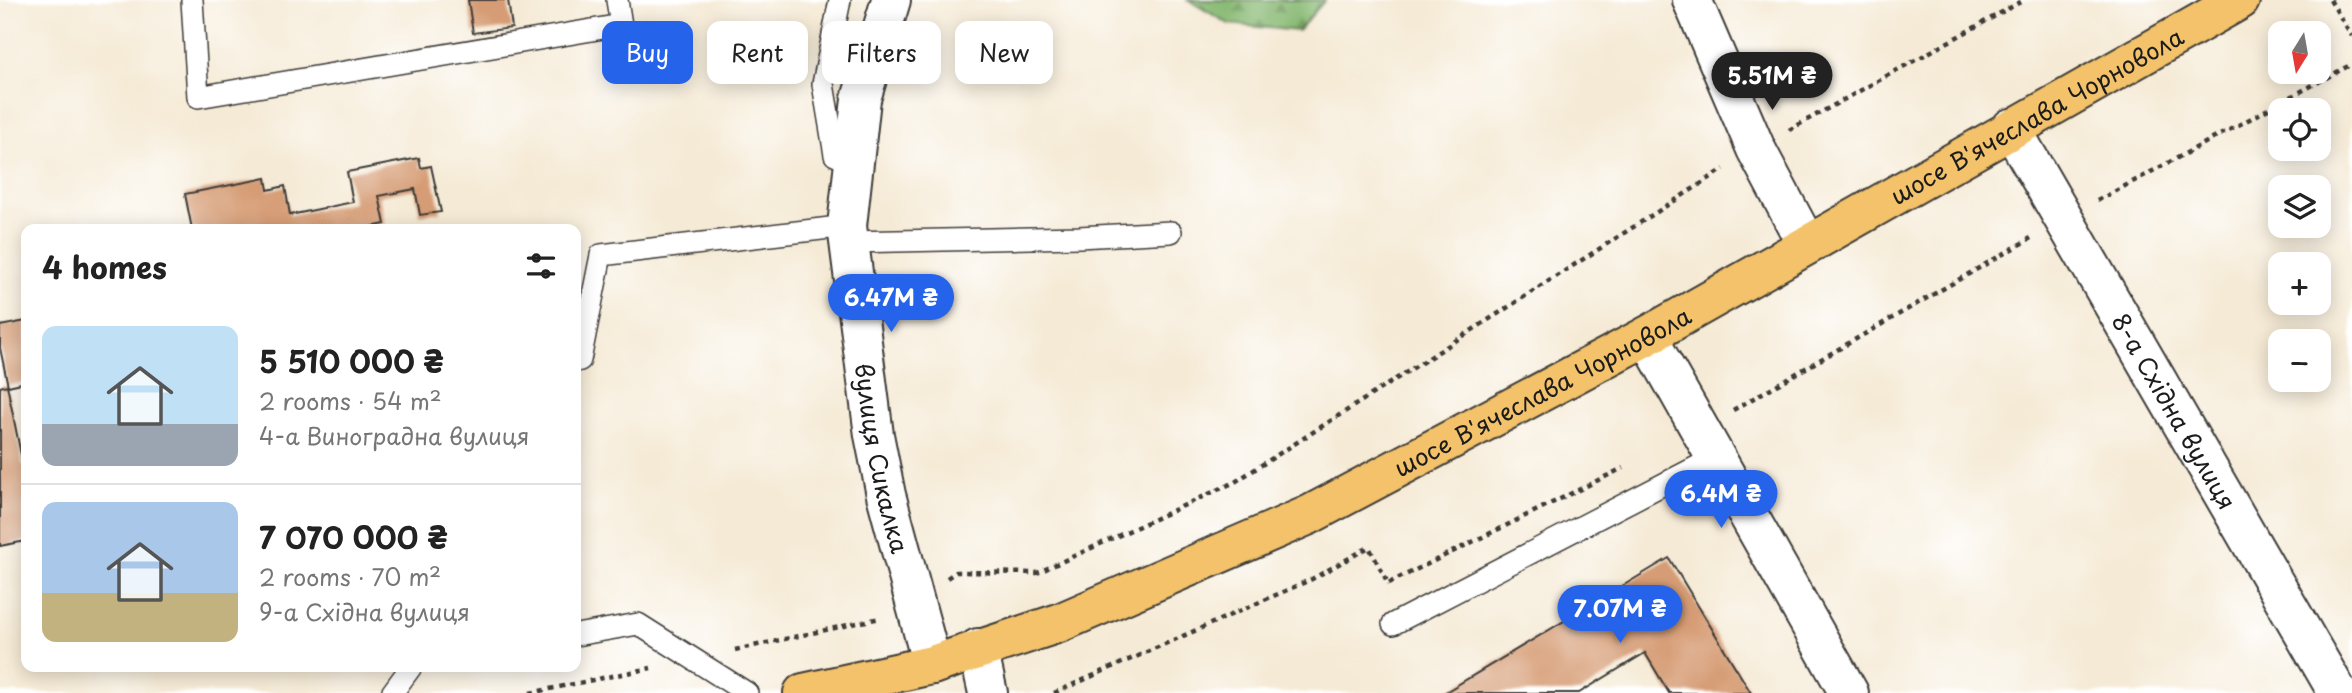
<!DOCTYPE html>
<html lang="en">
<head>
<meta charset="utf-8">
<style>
  :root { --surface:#fff; --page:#f6f6f6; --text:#222; --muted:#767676; --line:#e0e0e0; --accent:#2563eb }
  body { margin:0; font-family:"Playpen Sans",sans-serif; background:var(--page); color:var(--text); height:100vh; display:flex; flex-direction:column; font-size:26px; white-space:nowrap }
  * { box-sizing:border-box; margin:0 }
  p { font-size:23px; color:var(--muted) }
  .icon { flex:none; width:38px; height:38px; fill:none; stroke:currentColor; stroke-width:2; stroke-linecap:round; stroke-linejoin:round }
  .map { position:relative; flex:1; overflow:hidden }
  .sheet { position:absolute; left:21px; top:224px; width:560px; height:448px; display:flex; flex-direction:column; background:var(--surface); border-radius:14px; box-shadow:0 4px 18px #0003 }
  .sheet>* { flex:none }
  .hud { position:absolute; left:602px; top:21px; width:665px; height:63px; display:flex; gap:14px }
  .needle { width:46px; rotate:191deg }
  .buttons { position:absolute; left:2268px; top:21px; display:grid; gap:14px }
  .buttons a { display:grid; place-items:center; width:63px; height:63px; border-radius:14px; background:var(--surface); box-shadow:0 4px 18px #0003; font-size:35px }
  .price { position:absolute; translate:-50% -60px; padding:0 16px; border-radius:24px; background:var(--accent); color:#fff; font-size:23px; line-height:46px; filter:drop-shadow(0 2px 4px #0008) }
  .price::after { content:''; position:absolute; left:50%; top:42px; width:21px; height:16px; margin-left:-10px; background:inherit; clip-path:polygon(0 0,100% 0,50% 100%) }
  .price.on { background:#222; color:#fff }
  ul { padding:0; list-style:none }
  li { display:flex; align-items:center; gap:21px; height:175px; padding:0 21px }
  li+li { border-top:2px solid var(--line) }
  li span { display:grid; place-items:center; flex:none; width:196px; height:140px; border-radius:14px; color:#555 }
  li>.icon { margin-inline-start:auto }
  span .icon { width:84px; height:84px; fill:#fffc; stroke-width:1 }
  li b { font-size:30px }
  h2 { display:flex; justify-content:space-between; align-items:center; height:84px; padding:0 21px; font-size:30px }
  .tag { padding:0 24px; border-radius:14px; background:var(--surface); box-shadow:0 4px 18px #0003; font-size:24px; line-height:63px }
  .tag.on { background:var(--accent); color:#fff }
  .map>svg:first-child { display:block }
  .forest { fill:url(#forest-firs); stroke:#526b48; stroke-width:2 }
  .building { fill:#d69c75 }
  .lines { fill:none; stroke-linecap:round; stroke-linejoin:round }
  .service-casing { stroke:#3d3b38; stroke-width:24 }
  .minor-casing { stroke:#3d3b38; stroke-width:42 }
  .primary-casing { stroke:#3d3b38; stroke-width:42 }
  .path { stroke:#3d3b38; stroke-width:4.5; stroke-dasharray:5 5; stroke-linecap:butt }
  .service { stroke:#fff; stroke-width:21 }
  .minor { stroke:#fff; stroke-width:38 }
  .primary { stroke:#f3c26a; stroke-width:38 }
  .labels { text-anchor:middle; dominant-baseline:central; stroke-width:5; stroke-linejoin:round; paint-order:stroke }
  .street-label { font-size:24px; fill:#1c1c1c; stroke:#fff }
</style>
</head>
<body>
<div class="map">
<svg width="2352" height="693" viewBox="0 0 2352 693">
  <defs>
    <pattern id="forest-firs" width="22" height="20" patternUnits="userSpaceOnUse" patternTransform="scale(1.75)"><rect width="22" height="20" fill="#89ba74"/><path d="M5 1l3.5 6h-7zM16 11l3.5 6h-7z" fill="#769f64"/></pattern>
  </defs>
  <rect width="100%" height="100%" fill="#fff"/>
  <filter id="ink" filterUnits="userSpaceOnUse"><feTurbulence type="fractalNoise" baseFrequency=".0143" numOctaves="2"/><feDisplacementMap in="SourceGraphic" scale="14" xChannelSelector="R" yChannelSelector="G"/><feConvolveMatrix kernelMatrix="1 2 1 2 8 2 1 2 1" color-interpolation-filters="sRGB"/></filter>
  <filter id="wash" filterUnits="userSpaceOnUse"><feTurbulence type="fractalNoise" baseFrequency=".00686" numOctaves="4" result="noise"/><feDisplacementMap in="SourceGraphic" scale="28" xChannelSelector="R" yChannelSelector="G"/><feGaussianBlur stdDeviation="1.57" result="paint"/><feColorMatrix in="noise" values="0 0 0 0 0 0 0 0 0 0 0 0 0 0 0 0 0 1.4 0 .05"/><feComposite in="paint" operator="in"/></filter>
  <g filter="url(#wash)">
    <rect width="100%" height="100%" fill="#f5ead5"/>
    <polygon class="forest" points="1188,0 1325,0 1298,31 1229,24"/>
    <g id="blocks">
      <g class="building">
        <polygon points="468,0 508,0 512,28 473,33"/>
        <polygon points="419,158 421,168 431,166 441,212 420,215 415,189 379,196 385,224 371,227 372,229 192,229 185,194 266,178 268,190 285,186 290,215 353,202 347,172"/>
        <polygon points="26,321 26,382 8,386 0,348 0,326"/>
        <polygon points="7,385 23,465 26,464 26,541 0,546 0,387"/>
        <polygon points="1669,558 1751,693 1669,693 1645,653 1579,693 1444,693"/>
      </g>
    </g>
  </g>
  <g filter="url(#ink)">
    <use href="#blocks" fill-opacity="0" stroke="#3d3b38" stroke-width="2"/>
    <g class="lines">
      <g class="service-casing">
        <g id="service">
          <polyline points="192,0 198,97 621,25 617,0"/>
          <polyline points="840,0 823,84 835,155 855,164"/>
          <polyline points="849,242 1079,237 1171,232"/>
          <polyline points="576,361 580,360 601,255 847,226"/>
          <polyline points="1393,624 1714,458"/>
          <polyline points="576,635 638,624 747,693"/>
          <polyline points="392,693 411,667"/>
        </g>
      </g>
      <g class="minor-casing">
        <g id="minor">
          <path id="s1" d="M 891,0 L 861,99 L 847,226 L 874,435 L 886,495 L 932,665"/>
          <polyline points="1692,0 1756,149 1807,245"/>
          <path id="s2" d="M 2011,128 L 2338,693"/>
          <polyline points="1647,336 1849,693"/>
          <polyline points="978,648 988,693"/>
        </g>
      </g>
      <g class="primary-casing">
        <g id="primary">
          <path id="s3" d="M 803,693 L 932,665 L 1059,623 L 1309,515 L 1647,336 L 2240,0"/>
        </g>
      </g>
      <g class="path">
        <polyline points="2330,0 2352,36"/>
        <polyline points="1789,130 2024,0"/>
        <polyline points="2097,201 2352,64"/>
        <polyline points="1733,410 2031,238"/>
        <polyline points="947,578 956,572 1037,573 1235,482 1724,169"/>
        <polyline points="1389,583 1623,468"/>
        <polyline points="735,650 880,618"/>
        <polyline points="530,693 651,668"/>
        <polyline points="1054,693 1312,579 1369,547 1389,585"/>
      </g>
      <use href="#service" class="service"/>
      <use href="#minor" class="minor"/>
      <use href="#primary" class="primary"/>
    </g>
  </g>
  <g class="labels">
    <g class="street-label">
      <text stroke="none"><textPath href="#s3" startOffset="1368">шосе В'ячеслава Чорновола</textPath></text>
      <text stroke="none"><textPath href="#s3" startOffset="802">шосе В'ячеслава Чорновола</textPath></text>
      <text stroke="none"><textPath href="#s2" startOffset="327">8-а Східна вулиця</textPath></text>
      <text stroke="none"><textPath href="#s1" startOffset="466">вулиця Сикалка</textPath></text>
    </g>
  </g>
</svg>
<div class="buttons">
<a><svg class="needle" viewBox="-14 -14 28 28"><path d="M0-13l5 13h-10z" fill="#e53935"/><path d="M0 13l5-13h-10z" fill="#767676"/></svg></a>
<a><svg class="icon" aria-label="locate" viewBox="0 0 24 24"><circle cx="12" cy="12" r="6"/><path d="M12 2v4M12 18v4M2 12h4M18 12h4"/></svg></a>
<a><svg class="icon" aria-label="layers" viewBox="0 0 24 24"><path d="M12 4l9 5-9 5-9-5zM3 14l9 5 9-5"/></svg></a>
<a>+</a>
<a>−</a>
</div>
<b class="price on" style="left:1772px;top:112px">5.51M ₴</b>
<b class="price" style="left:891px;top:334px">6.47M ₴</b>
<b class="price" style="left:1721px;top:530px">6.4M ₴</b>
<b class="price" style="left:1620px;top:645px">7.07M ₴</b>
<div class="hud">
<a class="tag on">Buy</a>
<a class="tag">Rent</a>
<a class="tag">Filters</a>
<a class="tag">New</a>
</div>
<section class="sheet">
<h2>4 homes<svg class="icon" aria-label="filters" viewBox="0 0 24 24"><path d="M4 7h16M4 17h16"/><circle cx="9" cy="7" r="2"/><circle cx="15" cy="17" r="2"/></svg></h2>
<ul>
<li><span style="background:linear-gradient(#bfe0f5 70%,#9aa5b1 0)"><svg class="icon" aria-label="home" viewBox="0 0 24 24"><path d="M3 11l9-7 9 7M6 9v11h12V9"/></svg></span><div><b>5 510 000 ₴</b><p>2 rooms · 54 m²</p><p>4-а Виноградна вулиця</p></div></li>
<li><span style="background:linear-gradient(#a9c7e8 65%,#c2b280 0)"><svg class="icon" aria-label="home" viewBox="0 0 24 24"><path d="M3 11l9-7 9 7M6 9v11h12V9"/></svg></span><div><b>7 070 000 ₴</b><p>2 rooms · 70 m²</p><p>9-а Східна вулиця</p></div></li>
</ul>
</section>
</div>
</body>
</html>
